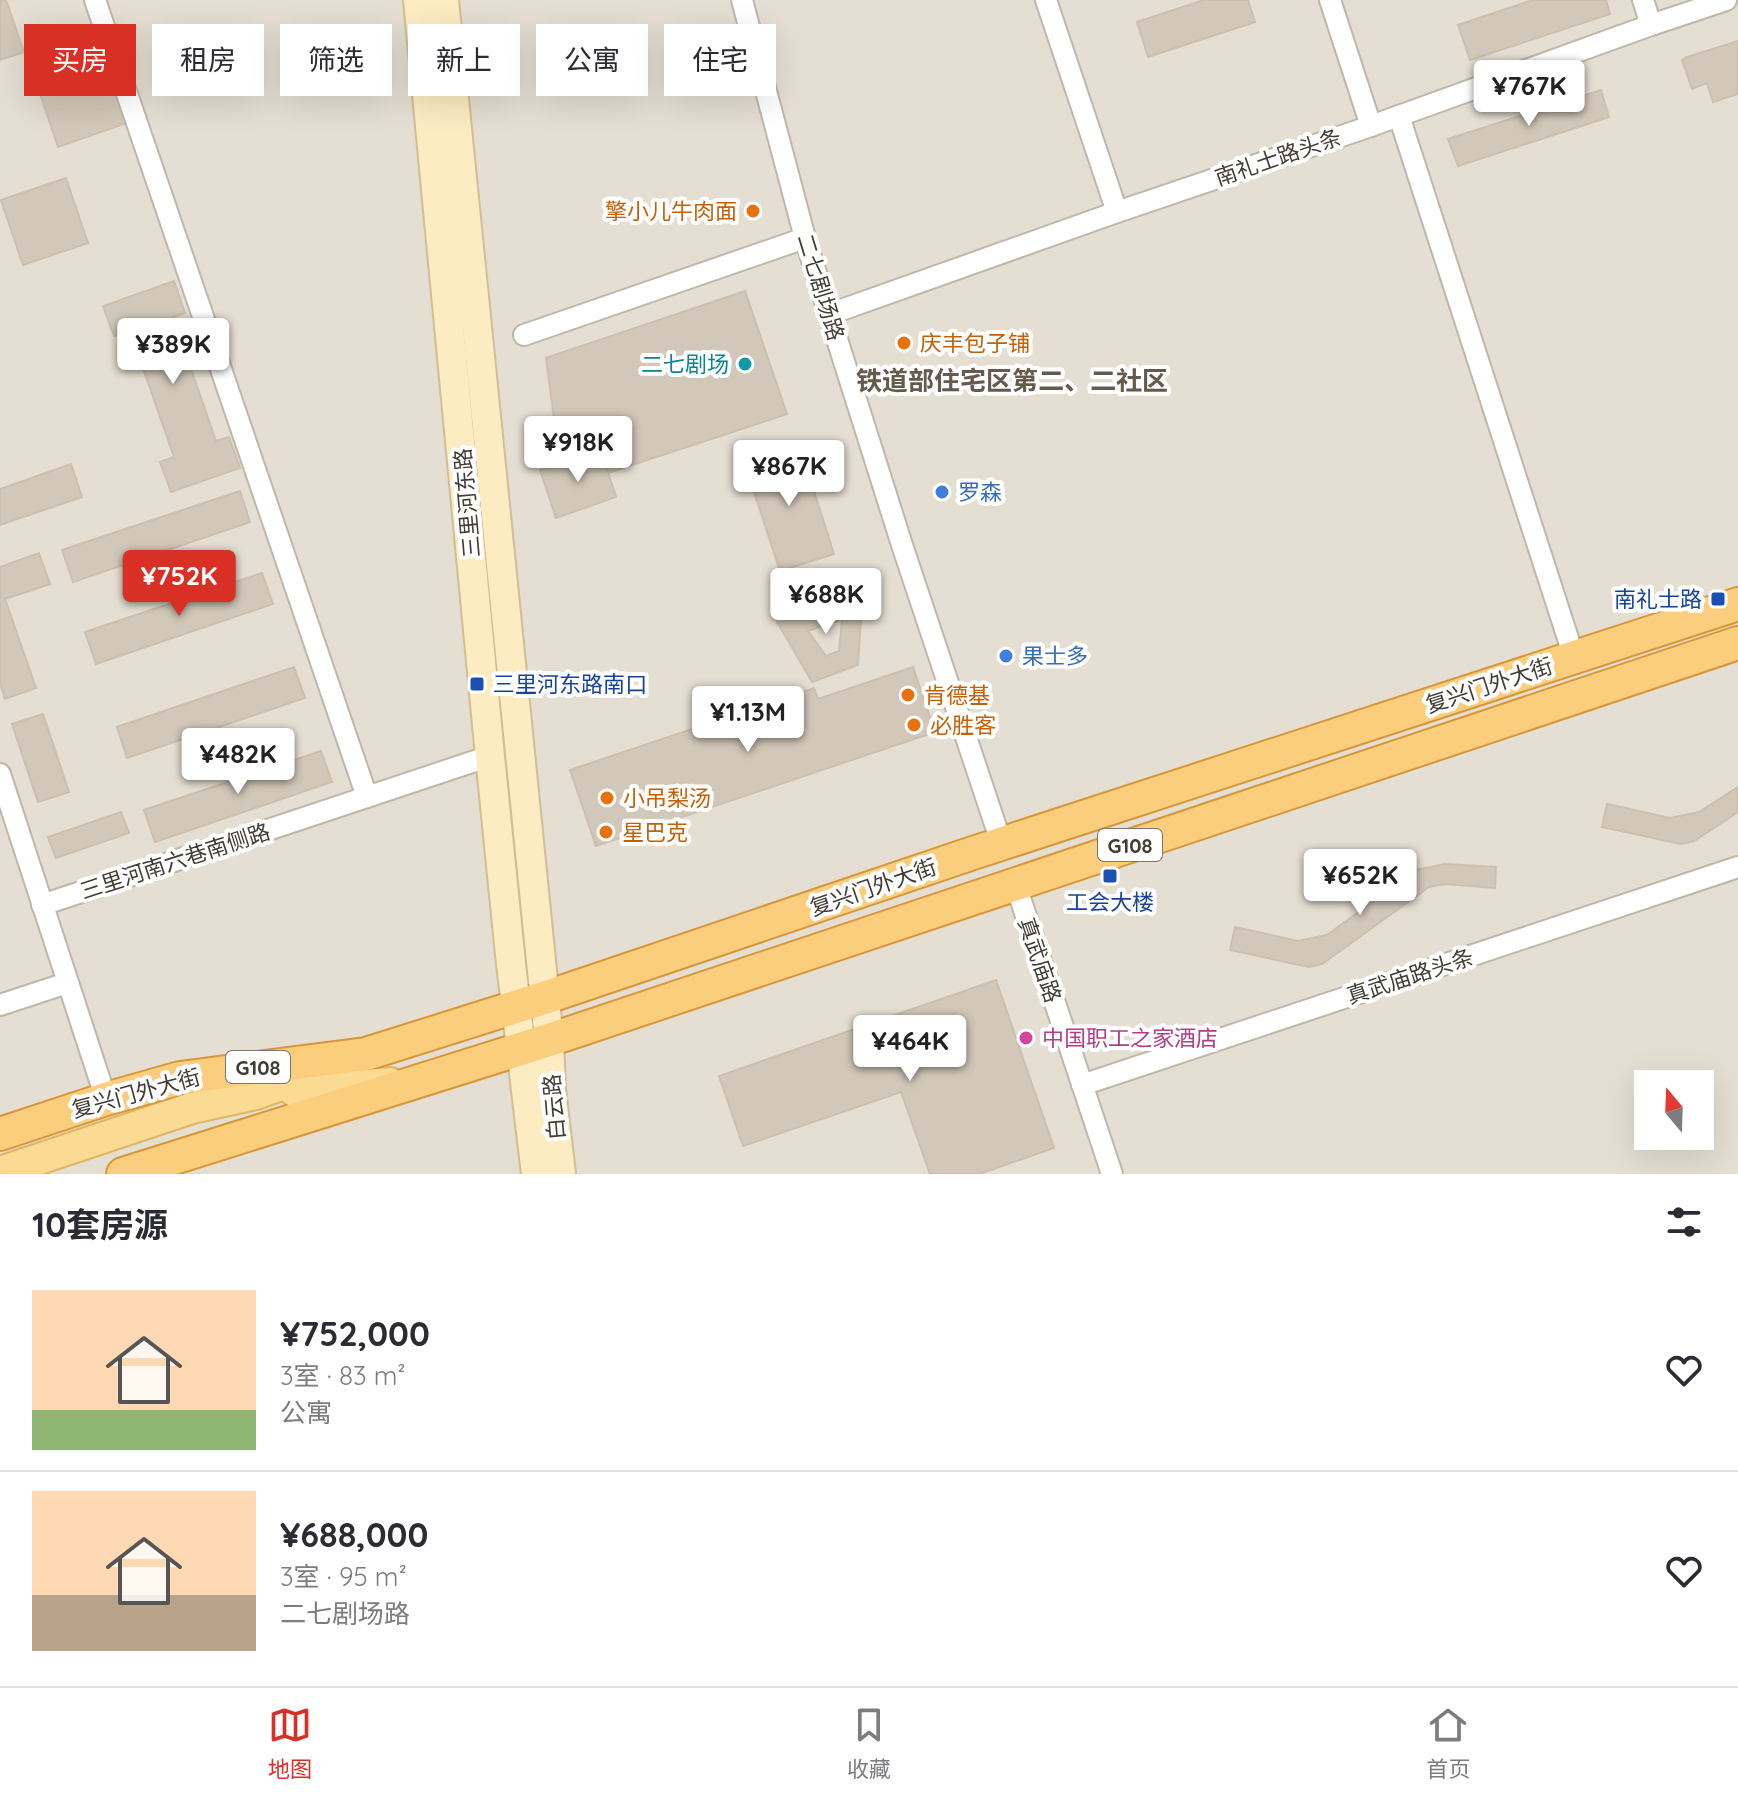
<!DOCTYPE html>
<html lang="zh">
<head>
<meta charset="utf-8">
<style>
  :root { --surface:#fff; --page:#f2f2f3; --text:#2b2b33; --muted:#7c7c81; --line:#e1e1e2; --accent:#d93025 }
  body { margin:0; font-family:Quicksand,"Noto Sans SC",sans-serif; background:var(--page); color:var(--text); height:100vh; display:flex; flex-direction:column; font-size:30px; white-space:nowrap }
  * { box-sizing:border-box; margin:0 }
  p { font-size:26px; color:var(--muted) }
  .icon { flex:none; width:44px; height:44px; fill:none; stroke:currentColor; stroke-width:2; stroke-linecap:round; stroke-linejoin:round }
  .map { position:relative; height:1174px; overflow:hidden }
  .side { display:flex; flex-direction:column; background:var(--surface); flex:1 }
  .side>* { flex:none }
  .banner { position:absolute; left:24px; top:24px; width:800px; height:72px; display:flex; gap:16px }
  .needle { width:52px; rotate:341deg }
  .tools { position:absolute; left:1634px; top:1070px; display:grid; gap:16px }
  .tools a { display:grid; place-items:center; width:80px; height:80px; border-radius:0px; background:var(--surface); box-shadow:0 8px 32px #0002; font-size:40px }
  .price { position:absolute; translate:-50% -68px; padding:0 18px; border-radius:8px; background:#fff; color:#222; font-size:26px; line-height:52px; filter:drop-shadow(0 2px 4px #0008) }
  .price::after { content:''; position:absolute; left:50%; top:48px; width:24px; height:18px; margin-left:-12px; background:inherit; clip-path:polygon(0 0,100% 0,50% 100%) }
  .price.current { background:var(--accent); color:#fff }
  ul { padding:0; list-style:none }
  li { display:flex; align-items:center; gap:24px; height:200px; padding:0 32px }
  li+li { border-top:2px solid var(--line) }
  li span { display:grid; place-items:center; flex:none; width:224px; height:160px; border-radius:0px; color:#555 }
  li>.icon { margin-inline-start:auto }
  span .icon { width:96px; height:96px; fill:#fffc; stroke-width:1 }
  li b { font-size:34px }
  h2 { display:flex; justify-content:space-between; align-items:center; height:96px; padding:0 32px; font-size:34px }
  .tag { padding:0 28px; border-radius:0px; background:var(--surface); box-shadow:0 8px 32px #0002; font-size:28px; line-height:72px }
  .tag.current { background:var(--accent); color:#fff }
  .tabs { display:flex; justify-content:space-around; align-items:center; height:112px; border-top:2px solid var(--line); background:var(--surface); font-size:22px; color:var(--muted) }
  .tabs a { display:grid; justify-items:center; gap:4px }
  .tabs .current { color:var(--accent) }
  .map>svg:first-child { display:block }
  .residential { fill:#e5ded2; fill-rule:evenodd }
  .building { fill:#d2c8b9; stroke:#cdbfad; stroke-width:2; fill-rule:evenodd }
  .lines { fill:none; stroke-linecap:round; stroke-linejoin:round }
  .minor-casing { stroke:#bfb7aa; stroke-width:24 }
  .secondary-casing { stroke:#d0be95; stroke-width:32 }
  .primary-casing { stroke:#dfb664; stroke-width:34 }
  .trunk-casing { stroke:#d79737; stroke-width:36 }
  .minor { stroke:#fff; stroke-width:20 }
  .secondary { stroke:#fdecc2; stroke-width:28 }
  .primary { stroke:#fbda93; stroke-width:30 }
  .trunk { stroke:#face7d; stroke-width:32 }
  .food-dot { fill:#e8710a; stroke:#fff; stroke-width:3 }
  .culture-dot { fill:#0f9aa8; stroke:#fff; stroke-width:3 }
  .shop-dot { fill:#3f7fe0; stroke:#fff; stroke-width:3 }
  .transit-dot { fill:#1a4fb4; stroke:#fff; stroke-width:3 }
  .hotel-dot { fill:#d1479c; stroke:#fff; stroke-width:3 }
  .labels { text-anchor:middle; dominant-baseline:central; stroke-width:8; stroke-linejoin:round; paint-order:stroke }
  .shield { fill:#fff; stroke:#7b7671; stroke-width:2 }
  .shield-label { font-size:20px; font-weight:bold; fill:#433c34 }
  .street-label { font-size:22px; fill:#433c34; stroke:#fff }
  .food-label { font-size:22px; fill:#c56008; stroke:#fff; text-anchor:start }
  .culture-label { font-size:22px; fill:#0d838f; stroke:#fff; text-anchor:end }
  .shop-label { font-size:22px; fill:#366cbe; stroke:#fff; text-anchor:start }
  .transit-label { font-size:22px; fill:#164399; stroke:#fff; text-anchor:end }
  .hotel-label { font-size:22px; fill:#b23c85; stroke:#fff; text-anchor:start }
  .quarter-label { font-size:26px; font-weight:bold; fill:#655a4b; stroke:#fff }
</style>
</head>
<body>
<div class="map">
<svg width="1738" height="1174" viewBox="0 0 1738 1174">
  <rect width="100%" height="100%" fill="#f1ede3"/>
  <path class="residential" d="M 0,0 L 1738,0 L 1738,1174 L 0,1174 ZM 1648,1084 L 1700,1084 L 1700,1136 L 1648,1136 Z"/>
  <g class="building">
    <polygon points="0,0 6,0 24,52 0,60"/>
    <polygon points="1204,0 1248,0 1255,22 1148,57 1137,22"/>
    <polygon points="1533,0 1606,0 1610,14 1470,60 1458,25"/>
    <polygon points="1738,41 1738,94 1713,102 1707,83 1692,89 1682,60 1687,57"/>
    <polygon points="105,59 127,123 58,147 36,82"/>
    <polygon points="1601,90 1609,117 1458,166 1448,139"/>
    <polygon points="66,178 88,243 23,265 1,200"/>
    <polygon points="174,281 185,313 173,317 216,441 229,437 240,468 171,492 160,462 174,457 130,331 114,336 103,306"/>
    <polygon points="745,291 787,414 608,473 601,450 560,464 546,358"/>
    <polygon points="799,444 834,554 780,571 744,462"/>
    <polygon points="601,450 616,497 556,518 540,470"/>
    <polygon points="71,464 82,497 0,525 0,489"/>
    <polygon points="240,491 250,522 73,582 62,550"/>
    <polygon points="39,553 50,584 5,599 36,688 5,699 0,683 0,567"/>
    <polygon points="262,573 273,604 96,664 85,632"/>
    <path d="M 863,583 L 858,665 L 812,682 L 772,613 L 789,607 L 796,619 L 846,602 L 846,588 ZM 842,619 L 839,651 L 826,656 L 808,631 Z"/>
    <polygon points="294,667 305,698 127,758 117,727"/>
    <polygon points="913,667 935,732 596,846 570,770 814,688 818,699"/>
    <polygon points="43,714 69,792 38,802 12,724"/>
    <polygon points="321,751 332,782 155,842 144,810"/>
    <polygon points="1738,787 1738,812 1694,841 1681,844 1602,827 1607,804 1670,818 1699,812"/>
    <polygon points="121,812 129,833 56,858 48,837"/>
    <polygon points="1445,864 1496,867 1495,888 1444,884 1429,887 1322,964 1309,967 1230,950 1235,927 1298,941 1327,935 1416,870"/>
    <polygon points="996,980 1054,1148 979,1174 930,1174 901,1092 743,1146 719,1076"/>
  </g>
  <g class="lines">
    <g class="minor-casing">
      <g id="minor">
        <polyline points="95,0 367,797"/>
        <polyline points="742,0 805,238 902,545 1002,845"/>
        <polyline points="1046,0 1117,212"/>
        <polyline points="1330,0 1371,126"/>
        <polyline points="1643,0 1651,25"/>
        <polyline points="1399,116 1574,657"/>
        <polyline points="830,314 1117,212 1371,126 1651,25 1726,0"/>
        <polyline points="524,335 805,238"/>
        <polyline points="0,774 106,1099"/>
        <polyline points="1015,883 1112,1174"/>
        <polyline points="42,905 490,756"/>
        <polyline points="0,1005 67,983"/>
        <polyline points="1082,1085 1738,867"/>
      </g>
    </g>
    <g class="secondary-casing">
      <g id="secondary">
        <polyline points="418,0 490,756 511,964 536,1174"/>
        <polyline points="444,0 549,1040 551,1089 561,1174"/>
      </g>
    </g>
    <g class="primary-casing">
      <g id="primary">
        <polyline points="294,1091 390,1083"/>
        <polyline points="0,1172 192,1108 256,1094 334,1066"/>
      </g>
    </g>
    <g class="trunk-casing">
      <g id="trunk">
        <polyline points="0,1134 106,1099 180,1078 366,1054 544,998 970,854 1738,604"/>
        <polyline points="123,1174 549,1040 1738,643"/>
      </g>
    </g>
    <use href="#minor" class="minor"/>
    <use href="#secondary" class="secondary"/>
    <use href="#primary" class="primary"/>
    <use href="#trunk" class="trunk"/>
  </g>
  <g class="food-dot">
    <circle cx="753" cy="211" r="8"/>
    <circle cx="904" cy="343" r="8"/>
    <circle cx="908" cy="695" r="8"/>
    <circle cx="914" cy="725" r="8"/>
    <circle cx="607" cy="798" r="8"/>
    <circle cx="606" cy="832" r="8"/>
  </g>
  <circle class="culture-dot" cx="745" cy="364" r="8"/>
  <g class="shop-dot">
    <circle cx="942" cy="492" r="8"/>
    <circle cx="1006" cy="656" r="8"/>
  </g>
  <g class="transit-dot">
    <rect x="1710" y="591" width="16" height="16" rx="4"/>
    <rect x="469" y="676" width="16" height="16" rx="4"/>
    <rect x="1102" y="868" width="16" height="16" rx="4"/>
  </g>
  <circle class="hotel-dot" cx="1026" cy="1038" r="8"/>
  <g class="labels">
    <g class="shield">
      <rect x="1098" y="829" width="64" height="32" rx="6"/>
      <rect x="226" y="1051" width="64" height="32" rx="6"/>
    </g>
    <g class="shield-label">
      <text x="1130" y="845">G108</text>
      <text x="258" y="1067">G108</text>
    </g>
    <g class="street-label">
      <text transform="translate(1278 157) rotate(-19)">南礼士路头条</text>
      <text transform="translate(821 287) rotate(73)">二七剧场路</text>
      <text transform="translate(467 503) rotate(-95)">三里河东路</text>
      <text transform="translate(1489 685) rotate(-18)">复兴门外大街</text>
      <text transform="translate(175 861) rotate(-18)">三里河南六巷南侧路</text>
      <text transform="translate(873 887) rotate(-19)">复兴门外大街</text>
      <text transform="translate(1040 960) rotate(71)">真武庙路</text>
      <text transform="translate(1410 976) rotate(-18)">真武庙路头条</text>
      <text transform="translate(136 1093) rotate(-15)">复兴门外大街</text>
      <text transform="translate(554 1107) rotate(-95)">白云路</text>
    </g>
    <g class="food-label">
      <text x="737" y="211" text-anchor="end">擎小儿牛肉面</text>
      <text x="920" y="343">庆丰包子铺</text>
      <text x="924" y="695">肯德基</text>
      <text x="930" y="725">必胜客</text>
      <text x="623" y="798">小吊梨汤</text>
      <text x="622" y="832">星巴克</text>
    </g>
    <g class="culture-label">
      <text x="729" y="364">二七剧场</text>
    </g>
    <g class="shop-label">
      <text x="958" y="492">罗森</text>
      <text x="1022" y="656">果士多</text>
    </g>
    <g class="transit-label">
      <text x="1702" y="599">南礼士路</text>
      <text x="493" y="684" text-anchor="start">三里河东路南口</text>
      <text x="1110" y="902" text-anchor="middle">工会大楼</text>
    </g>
    <g class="hotel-label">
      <text x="1042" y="1038">中国职工之家酒店</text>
    </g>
    <g class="quarter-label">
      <text x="1012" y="380">铁道部住宅区第二、二社区</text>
    </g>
  </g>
</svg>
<div class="tools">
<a><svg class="needle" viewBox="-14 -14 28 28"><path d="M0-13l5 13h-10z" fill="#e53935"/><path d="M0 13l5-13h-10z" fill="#7c7c81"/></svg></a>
</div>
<b class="price" style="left:1529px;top:128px">¥767K</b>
<b class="price" style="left:173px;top:386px">¥389K</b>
<b class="price" style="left:578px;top:484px">¥918K</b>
<b class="price" style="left:789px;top:508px">¥867K</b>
<b class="price current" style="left:179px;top:618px">¥752K</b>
<b class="price" style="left:826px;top:636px">¥688K</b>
<b class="price" style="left:748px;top:754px">¥1.13M</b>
<b class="price" style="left:238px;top:796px">¥482K</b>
<b class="price" style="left:1360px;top:917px">¥652K</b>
<b class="price" style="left:910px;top:1083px">¥464K</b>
<div class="banner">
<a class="tag current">买房</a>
<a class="tag">租房</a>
<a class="tag">筛选</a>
<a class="tag">新上</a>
<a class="tag">公寓</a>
<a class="tag">住宅</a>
</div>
</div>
<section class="side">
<h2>10套房源<svg class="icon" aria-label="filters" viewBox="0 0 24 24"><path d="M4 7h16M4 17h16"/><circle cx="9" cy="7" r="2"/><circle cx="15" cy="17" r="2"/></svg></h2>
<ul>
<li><span style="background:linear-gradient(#ffd9b3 75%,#8fb573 0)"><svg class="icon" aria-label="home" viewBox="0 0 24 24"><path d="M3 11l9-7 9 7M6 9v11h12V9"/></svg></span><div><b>¥752,000</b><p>3室 · 83 m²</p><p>公寓</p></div><svg class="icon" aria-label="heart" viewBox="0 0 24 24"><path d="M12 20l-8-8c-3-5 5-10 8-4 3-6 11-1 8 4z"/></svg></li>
<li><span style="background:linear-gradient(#ffd9b3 65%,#b9a48a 0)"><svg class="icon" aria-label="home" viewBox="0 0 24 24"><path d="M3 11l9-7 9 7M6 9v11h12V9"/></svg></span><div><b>¥688,000</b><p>3室 · 95 m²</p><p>二七剧场路</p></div><svg class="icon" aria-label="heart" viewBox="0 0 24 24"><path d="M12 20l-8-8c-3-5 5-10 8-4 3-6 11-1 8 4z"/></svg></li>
</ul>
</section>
<nav class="tabs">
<a class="current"><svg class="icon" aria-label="map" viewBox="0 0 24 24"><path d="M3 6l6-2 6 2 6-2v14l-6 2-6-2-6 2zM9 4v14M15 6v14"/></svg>地图</a>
<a><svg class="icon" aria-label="saved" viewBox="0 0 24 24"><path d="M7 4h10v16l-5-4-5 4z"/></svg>收藏</a>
<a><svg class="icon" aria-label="home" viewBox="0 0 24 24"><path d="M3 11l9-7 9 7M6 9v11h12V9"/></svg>首页</a>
</nav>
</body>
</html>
